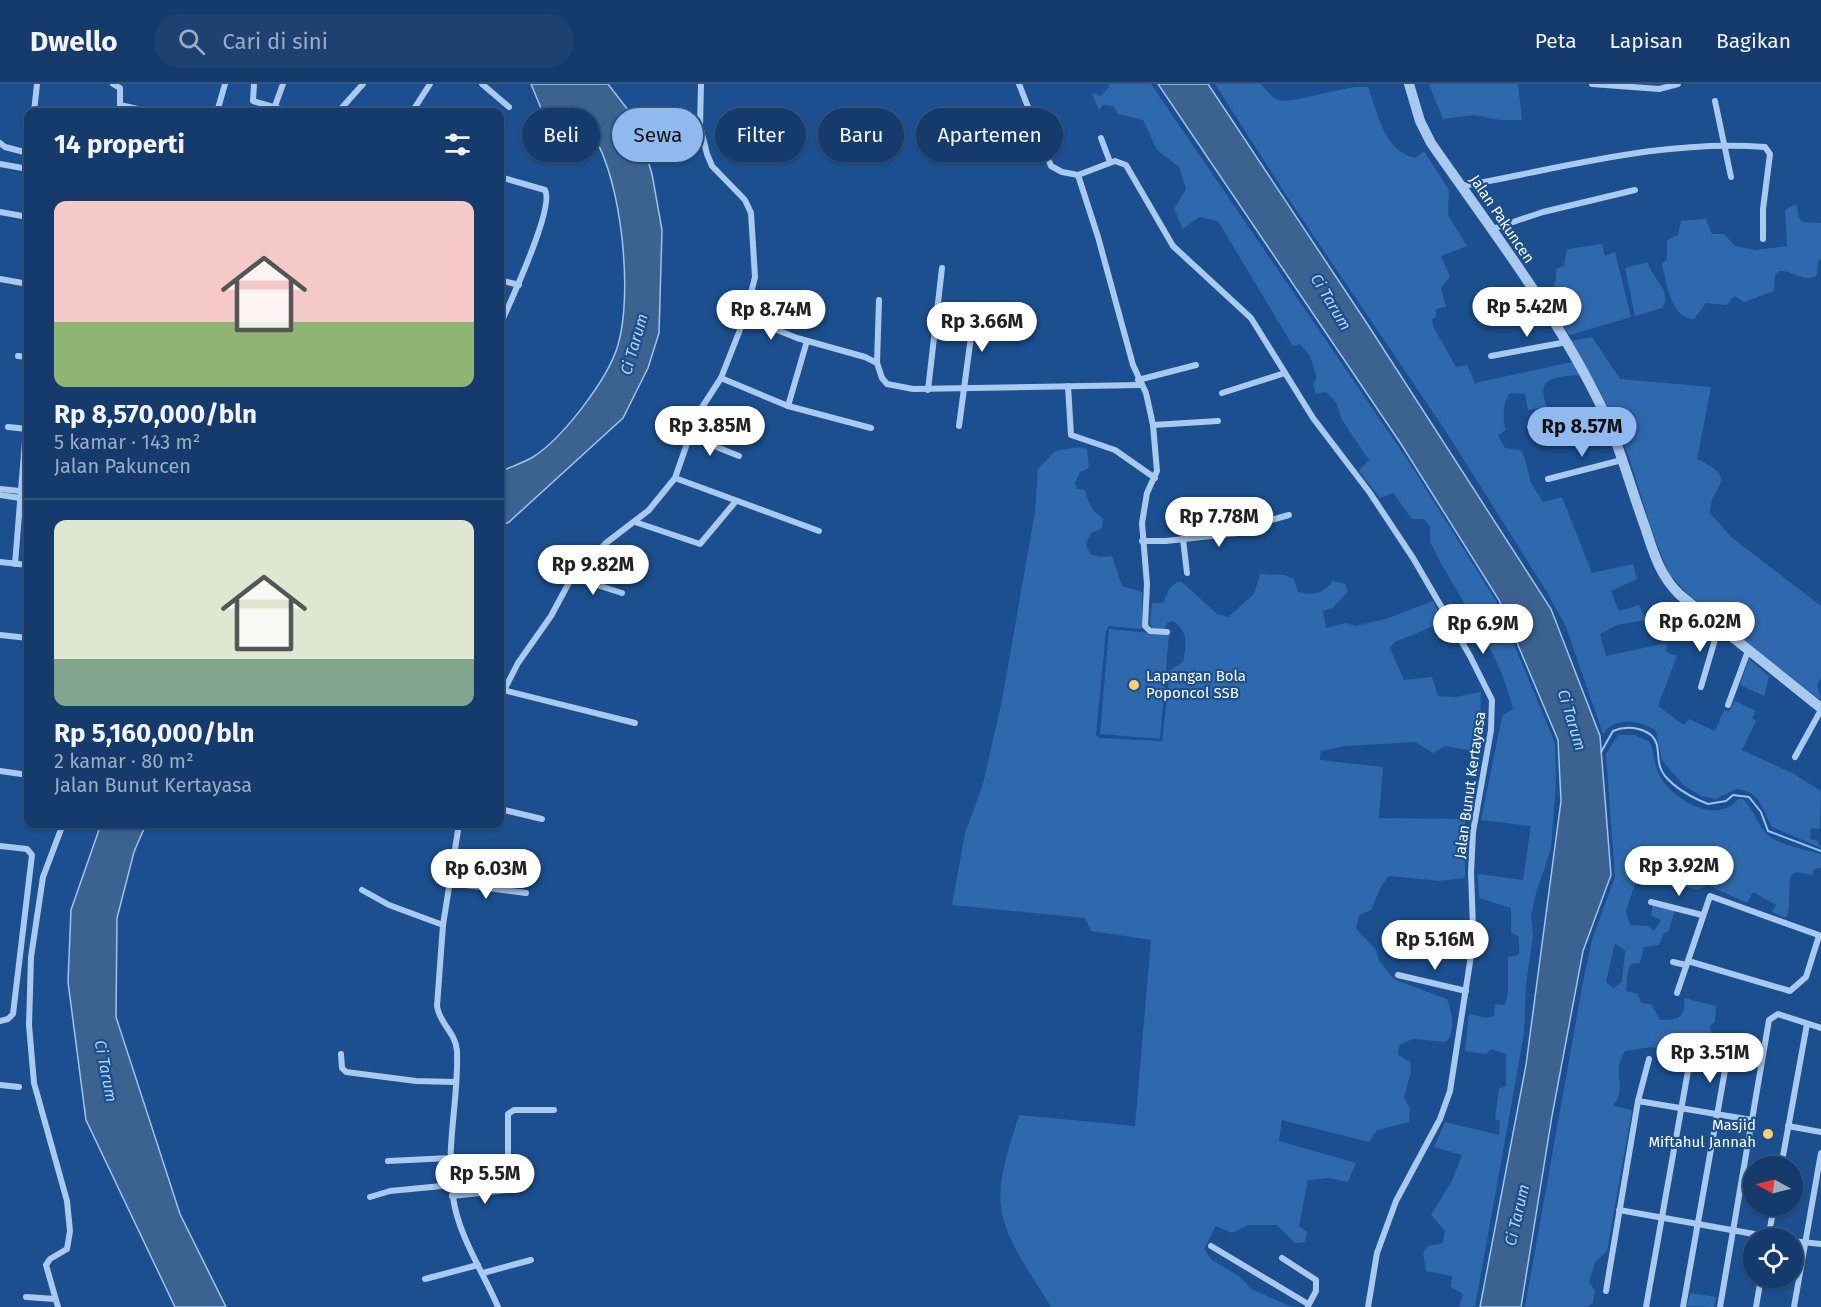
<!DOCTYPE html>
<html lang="id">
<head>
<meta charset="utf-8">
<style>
  :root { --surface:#143b6b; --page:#1d4271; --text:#f1f3f6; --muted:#9dadc1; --line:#33557e; --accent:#90b9f0 }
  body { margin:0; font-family:"Fira Sans",sans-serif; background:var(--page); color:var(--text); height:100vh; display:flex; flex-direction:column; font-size:22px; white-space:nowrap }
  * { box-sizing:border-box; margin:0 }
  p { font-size:20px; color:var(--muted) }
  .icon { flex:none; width:33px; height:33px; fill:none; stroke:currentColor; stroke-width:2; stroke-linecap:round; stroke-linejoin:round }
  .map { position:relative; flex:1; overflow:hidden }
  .drawer { position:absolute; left:24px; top:24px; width:480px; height:720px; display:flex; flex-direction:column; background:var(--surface); border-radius:12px; box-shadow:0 2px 4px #0004,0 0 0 2px var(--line) }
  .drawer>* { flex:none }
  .banner { position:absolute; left:522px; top:24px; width:570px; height:54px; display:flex; gap:12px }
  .needle { width:39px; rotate:277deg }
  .tools { position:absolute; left:1743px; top:1072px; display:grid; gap:12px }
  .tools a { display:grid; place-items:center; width:60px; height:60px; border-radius:50%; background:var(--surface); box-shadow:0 2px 4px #0004,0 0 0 2px var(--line); font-size:30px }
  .price { position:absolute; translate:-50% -51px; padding:0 14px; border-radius:21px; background:#fff; color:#222; font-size:20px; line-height:39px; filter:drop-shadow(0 2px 3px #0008) }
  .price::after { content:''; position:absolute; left:50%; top:36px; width:18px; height:14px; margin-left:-9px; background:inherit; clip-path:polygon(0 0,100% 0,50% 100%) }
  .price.on { background:var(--accent); color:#111 }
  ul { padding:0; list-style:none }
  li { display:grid; align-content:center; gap:12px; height:318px; padding:0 30px }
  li+li { border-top:2px solid var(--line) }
  li span { display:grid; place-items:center; height:186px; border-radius:12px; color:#555 }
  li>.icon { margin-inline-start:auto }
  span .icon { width:108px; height:108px; fill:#fffc; stroke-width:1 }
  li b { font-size:26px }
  h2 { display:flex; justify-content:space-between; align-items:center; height:72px; padding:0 30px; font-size:26px }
  .tag { padding:0 21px; border-radius:27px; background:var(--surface); box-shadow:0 2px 4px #0004,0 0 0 2px var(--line); font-size:21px; line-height:54px }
  .tag.on { background:var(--accent); color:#111 }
  header { display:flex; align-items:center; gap:36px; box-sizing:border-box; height:84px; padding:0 30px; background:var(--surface); border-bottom:2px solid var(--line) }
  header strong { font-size:28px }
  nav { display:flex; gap:33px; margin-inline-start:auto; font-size:21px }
  .search { width:420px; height:54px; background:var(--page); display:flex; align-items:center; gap:15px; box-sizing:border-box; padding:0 21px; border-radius:33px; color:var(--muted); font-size:22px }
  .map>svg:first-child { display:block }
  .green { fill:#2e69ad; fill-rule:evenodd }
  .water { fill:#3c6290; stroke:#9cc4f0; stroke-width:1.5 }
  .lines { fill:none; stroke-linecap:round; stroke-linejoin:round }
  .stream { stroke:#9cc4f0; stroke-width:2 }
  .minor { stroke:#a9c9ee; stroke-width:6 }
  .tertiary { stroke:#a9c9ee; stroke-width:10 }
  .poi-dot { fill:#ffd166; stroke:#1b4f8f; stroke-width:2 }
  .labels { text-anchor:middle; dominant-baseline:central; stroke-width:4.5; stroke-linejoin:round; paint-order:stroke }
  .street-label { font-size:15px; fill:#fff; stroke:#1b4f8f }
  .poi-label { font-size:15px; fill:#fff; stroke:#1b4f8f; text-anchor:start }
  .water-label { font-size:16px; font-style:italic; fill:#b5d3f5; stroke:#1b4f8f }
</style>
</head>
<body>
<header>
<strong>Dwello</strong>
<div class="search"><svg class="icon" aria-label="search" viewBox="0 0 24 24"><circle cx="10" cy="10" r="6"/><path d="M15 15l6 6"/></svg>Cari di sini</div>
<nav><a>Peta</a><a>Lapisan</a><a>Bagikan</a></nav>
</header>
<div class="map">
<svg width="1821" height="1223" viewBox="0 0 1821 1223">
  <rect width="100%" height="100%" fill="#1b4f8f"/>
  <g class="green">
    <path d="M 1108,0 L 1151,0 L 1409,378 L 1496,517 L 1555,659 L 1556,700 L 1551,765 L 1536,809 L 1531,832 L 1533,852 L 1526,900 L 1524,950 L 1475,1223 L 1459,1223 L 1463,1210 L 1451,1203 L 1452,1192 L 1426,1187 L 1423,1168 L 1428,1162 L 1443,1159 L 1445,1147 L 1431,1131 L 1452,1097 L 1462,1071 L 1434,1063 L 1445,1038 L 1499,1051 L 1500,1037 L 1495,1035 L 1499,1004 L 1506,1003 L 1506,970 L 1491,965 L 1486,970 L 1465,967 L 1469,930 L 1487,934 L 1494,932 L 1495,920 L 1505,921 L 1508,909 L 1508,873 L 1519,871 L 1519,853 L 1511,848 L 1511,824 L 1479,814 L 1478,790 L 1523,796 L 1531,742 L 1481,736 L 1501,638 L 1503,631 L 1513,625 C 1498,562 1458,515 1430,458 L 1430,443 L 1424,435 L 1412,435 L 1393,409 L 1380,414 L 1359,387 L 1369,376 L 1342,336 L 1336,318 L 1326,308 L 1316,310 L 1313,301 L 1317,294 L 1310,272 L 1300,260 L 1293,262 L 1218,137 L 1199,133 L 1183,145 L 1174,125 L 1186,105 L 1179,83 L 1157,66 L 1143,36 L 1118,30 L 1113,22 L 1103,21 L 1099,26 L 1092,9 L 1101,12 L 1109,3 Z"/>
    <path d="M 1215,0 L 1261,0 C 1266,5 1272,14 1278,16 C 1292,21 1346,0 1368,3 C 1378,30 1384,67 1415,74 L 1424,67 L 1449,106 L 1448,131 L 1467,162 L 1441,172 L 1450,193 L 1441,204 L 1446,223 L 1436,225 L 1436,233 L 1432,235 L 1433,242 L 1456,283 L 1467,281 L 1475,299 L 1572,278 L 1580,291 C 1555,293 1535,292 1547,323 L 1528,326 L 1525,310 L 1510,309 C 1503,318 1502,336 1506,346 L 1498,351 L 1505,364 L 1520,366 L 1523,369 L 1531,399 L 1543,418 L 1562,413 L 1592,489 L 1633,480 L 1637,495 L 1611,507 L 1619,527 L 1639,521 L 1646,536 L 1617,541 L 1600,550 L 1606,572 L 1667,559 L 1666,568 L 1677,572 L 1658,622 L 1684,641 L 1689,635 L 1715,647 L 1724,626 L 1729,628 L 1735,617 L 1756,627 L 1752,634 L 1756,637 L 1742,666 L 1794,690 L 1821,707 L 1820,745 L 1811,744 L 1810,755 L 1818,757 L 1821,764 L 1772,743 C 1763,726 1759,706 1736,705 L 1716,715 L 1701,712 L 1683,701 L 1662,676 L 1656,647 C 1640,636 1615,632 1603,650 L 1566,543 L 1547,508 L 1445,346 L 1288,114 Z"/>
    <polygon points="1429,0 1518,0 1522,36 1500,36 1474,31 1443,35"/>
    <path d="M 1794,121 L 1797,122 L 1799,134 L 1803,138 L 1821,139 L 1821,175 L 1818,177 L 1817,191 C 1805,200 1793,186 1779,187 L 1775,191 L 1774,207 L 1744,218 L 1734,212 L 1727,221 L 1706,219 L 1694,235 C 1671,235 1666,198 1662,180 L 1667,175 L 1667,156 L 1678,151 L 1681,137 L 1706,135 L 1712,150 L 1724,150 L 1735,162 L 1755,166 L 1787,162 L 1785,126 Z"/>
    <path d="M 1602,160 L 1605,172 L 1615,168 L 1631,233 L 1570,251 C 1563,240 1546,223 1551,208 C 1555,199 1557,195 1556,185 L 1564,182 L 1567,165 Z"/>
    <path d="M 1648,178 C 1650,193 1674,208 1662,224 L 1635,232 L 1625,184 Z"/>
    <path d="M 1592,253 L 1620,295 L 1711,303 L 1697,375 C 1742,397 1710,399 1710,429 L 1731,453 L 1821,522 L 1821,594 L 1817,601 L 1821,616 L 1785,590 L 1686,508 L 1669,490 L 1653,450 L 1628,370 L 1600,307 L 1571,257 Z"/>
    <path d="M 1080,363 L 1087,365 L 1089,384 L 1080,388 L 1075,399 L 1077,405 L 1085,406 C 1087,417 1093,429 1103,434 L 1102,444 L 1091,449 L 1086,460 L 1090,470 L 1100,473 L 1112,472 L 1122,502 L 1142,508 L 1142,545 L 1109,542 L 1106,547 L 1096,651 L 1100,654 L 1162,657 L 1170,586 L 1183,578 C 1186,560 1189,548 1173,537 L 1167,539 L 1165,545 L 1152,544 L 1150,539 L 1152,519 L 1163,519 L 1169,505 L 1177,498 L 1182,498 L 1217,530 L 1228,533 L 1254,510 L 1260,490 L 1284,491 L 1294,495 L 1298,508 C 1313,512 1323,510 1333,497 L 1345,500 L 1348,507 L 1333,524 L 1323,527 L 1326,544 L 1346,539 L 1355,542 L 1386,535 L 1433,517 L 1443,538 L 1395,558 L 1390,564 L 1404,596 L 1432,593 L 1438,612 L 1455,613 L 1481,608 L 1479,680 L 1468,666 L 1445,662 L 1433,669 L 1415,658 L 1345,662 L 1321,667 L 1320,676 L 1383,683 L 1379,734 L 1465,735 L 1465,794 L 1440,797 L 1389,792 L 1381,802 L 1371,826 L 1359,831 L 1356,845 L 1376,866 L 1379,877 L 1395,896 L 1447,915 C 1452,927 1456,948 1446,958 L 1413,955 L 1399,961 L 1398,971 L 1410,978 L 1411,988 L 1404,1013 L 1410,1025 L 1409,1038 L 1377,1046 L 1369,1058 L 1282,1036 L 1279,1057 L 1356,1079 L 1348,1098 L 1328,1094 L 1308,1096 L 1299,1142 L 1307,1148 L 1305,1158 L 1295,1159 L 1277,1141 L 1248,1141 L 1232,1149 L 1216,1142 L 1204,1165 L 1212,1176 L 1239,1192 L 1251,1205 L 1292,1223 L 1051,1223 C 1033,1192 1006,1159 1001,1123 C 997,1095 1011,1058 1019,1031 L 1135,1042 L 1151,856 L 1091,847 L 1085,834 L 952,821 L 965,749 L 983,700 L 1002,616 L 1035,428 L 1038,385 L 1055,367 Z"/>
    <polygon points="1109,545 1169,551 1160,655 1100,650"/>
    <polygon points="1749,575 1769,592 1764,612 1740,601"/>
    <path d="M 1618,651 L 1635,651 L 1650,658 C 1655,672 1654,685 1663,697 C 1678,719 1719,740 1738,715 L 1743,715 C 1753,725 1756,736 1764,747 C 1775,761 1804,765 1821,770 L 1821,784 L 1814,785 L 1813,791 L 1797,788 L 1791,791 C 1787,807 1792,819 1786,834 L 1772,828 L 1776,821 L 1753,808 L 1747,819 L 1708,801 L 1697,806 L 1658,794 L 1655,801 L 1636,797 L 1626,827 L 1630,841 L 1648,842 L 1654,847 L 1661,836 L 1651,831 L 1653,821 L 1675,826 L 1668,848 L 1664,849 L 1659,861 L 1644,863 L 1640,879 L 1631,880 L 1628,886 L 1626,907 L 1638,910 L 1641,919 L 1651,920 L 1660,936 C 1678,936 1686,934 1684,914 L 1716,922 L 1715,938 L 1710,942 L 1712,960 L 1716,966 L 1723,967 L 1720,983 L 1694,979 L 1685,971 L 1651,963 L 1625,967 C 1610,991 1629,1001 1613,1022 L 1632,1026 L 1607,1167 L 1595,1178 L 1589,1198 L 1595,1207 L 1593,1219 L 1587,1223 L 1525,1223 L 1583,898 L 1592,856 L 1615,793 L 1606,670 ZM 1615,859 L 1625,867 L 1622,898 L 1613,904 L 1606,898 Z"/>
    <polygon points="1690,1209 1716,1213 1714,1223 1687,1222"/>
  </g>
  <g class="water">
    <path d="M 531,0 L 608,0 L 635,35 L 652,90 L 662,146 L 659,249 L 648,284 L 623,334 L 509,438 L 500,442 L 500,388 C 510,383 523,379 533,373 C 563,354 608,295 618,261 C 633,210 622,97 593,51 C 588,43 579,35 572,28 L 545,34 Z"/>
    <polygon points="1158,0 1208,0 1368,241 1551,525 1600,652 1611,791 1583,867 1552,1032 1521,1223 1480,1223 1526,981 1561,717 1558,656 1499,516 1401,360"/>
    <polygon points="101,740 146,740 134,768 117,834 116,933 180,1130 226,1223 175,1223 86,1036 68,898 71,826"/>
  </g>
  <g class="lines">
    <path class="stream" d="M 1601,668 L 1613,647 C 1627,641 1652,643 1657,661 C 1659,672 1657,682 1665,692 C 1676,705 1693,714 1708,720 L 1726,717 L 1733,711 L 1749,713 L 1761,728 L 1768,747 L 1821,767"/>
    <g class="minor">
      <polyline points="113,0 120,4 120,21 151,28"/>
      <polyline points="254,0 253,17 291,28"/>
      <polyline points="482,0 509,23"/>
      <polyline points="1019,0 1051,82 1062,88 1078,91"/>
      <polyline points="1592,0 1659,5 1678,0"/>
      <polyline points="1715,17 1731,93"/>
      <polyline points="275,22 283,0"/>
      <polyline points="34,28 37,0"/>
      <polyline points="217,28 225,0"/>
      <polyline points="338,28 363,0"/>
      <polyline points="412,28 430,0"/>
      <polyline points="1101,54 1110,78"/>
      <polyline points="0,59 5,63 28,69"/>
      <polyline points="0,80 28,85"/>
      <polyline points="1078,91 1115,77 1126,81 1173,162 1251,234 1313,334 1370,409 1413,474 1470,572 1492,616 1491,646 1473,748 1471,789 1473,843 1470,878 1450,1007 1440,1035 1396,1117 1377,1169 1368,1223"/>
      <polyline points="1078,91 1098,153 1133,281 1146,309 1153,341 1157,387 1147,409 1142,439 1147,500 1145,542 1150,547 1167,548"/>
      <path d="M 500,93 L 545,106 C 555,123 509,221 500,241"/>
      <path d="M 1462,102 C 1564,84 1662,55 1765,63 L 1770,70 L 1763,125 L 1763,155"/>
      <polyline points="0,128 28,133"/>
      <polyline points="1492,145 1543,128 1635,106"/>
      <polyline points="0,195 28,200"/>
      <polyline points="500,196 519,201"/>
      <polyline points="745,233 797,254 865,273 877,279 882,294 887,300 913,305 1140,301"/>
      <polyline points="18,272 28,273"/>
      <polyline points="1491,272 1567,258"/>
      <polyline points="877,279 879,216"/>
      <polyline points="721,294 788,322 871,344"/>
      <polyline points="1138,296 1196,281"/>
      <polyline points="1068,302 1071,351 1115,366 1155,394"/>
      <polyline points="928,306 942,184"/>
      <polyline points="1222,309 1285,289"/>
      <polyline points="788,322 807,257"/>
      <polyline points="1153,341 1218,337"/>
      <polyline points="959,342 974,230"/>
      <polyline points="8,343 28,345"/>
      <polyline points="1530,343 1546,341 1559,345 1607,335"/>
      <polyline points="689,352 739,372"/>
      <polyline points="675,394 819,447"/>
      <polyline points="1548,395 1622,376"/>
      <polyline points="0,405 20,407"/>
      <polyline points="0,411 20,414"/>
      <polyline points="635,438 700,460 736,417"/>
      <polyline points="1183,455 1187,489"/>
      <polyline points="1142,457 1166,457 1238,449 1264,438 1289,431"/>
      <polyline points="0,478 28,481"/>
      <polyline points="15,480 26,345"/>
      <polyline points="572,493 622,509"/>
      <polyline points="0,551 28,554"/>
      <polyline points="1701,603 1719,542"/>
      <polyline points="503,606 635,639"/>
      <polyline points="500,614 518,579 551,532 572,493 606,459 649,426 675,394 697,331 721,294 745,233 755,193 751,129 745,116 712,82 707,70 700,42 701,0"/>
      <polyline points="1728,621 1748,567"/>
      <polyline points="1795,673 1821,626"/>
      <polyline points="0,687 28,691"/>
      <polyline points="500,725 542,735"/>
      <path d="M 459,740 L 443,841 L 437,922 C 439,939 456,949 457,967 C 459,1016 445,1063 453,1113 C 458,1151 483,1188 498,1223"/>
      <polyline points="0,762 27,765 32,771 13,930 8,935 0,937"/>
      <polyline points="450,799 526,809"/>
      <polyline points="362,806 389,821 443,841"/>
      <polyline points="1651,818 1702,831"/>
      <polyline points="1688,877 1790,907 1806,893 1819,852"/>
      <polyline points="1673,878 1686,881"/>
      <polyline points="1398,891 1466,907"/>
      <polyline points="1677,909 1710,812 1821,852"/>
      <polyline points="341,970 342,984 346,988 416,997 455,998"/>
      <polyline points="0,1001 19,1003"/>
      <polyline points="1638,1017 1752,1036"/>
      <polyline points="1788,1042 1821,1048"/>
      <polyline points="388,1077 450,1074"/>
      <polyline points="1781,1083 1807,940"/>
      <polyline points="452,1112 508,1106 508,1030 514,1026 554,1026"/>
      <polyline points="370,1113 390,1107 452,1101"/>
      <polyline points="1619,1126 1782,1155"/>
      <polyline points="1768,1155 1774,1122"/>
      <polyline points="1792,1157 1821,1160"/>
      <polyline points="1211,1162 1308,1220"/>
      <polyline points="1282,1174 1316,1196 1316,1207 1308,1222"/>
      <polyline points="483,1189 531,1176"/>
      <polyline points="425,1195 478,1181"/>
      <polyline points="1606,1207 1638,1017 1649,975"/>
      <polyline points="26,1213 55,1215"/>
      <polyline points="58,1223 46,1181 50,1175 67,1165 70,1147 67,1117 34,999 29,941 31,873 43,793 63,740"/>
      <polyline points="1646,1223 1691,970"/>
      <polyline points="1683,1223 1727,975"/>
      <polyline points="1720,1223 1769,936 1778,930 1821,944"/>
      <polyline points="1756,1223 1761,1194"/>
      <polyline points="1794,1223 1821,1069"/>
    </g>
    <path class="tertiary" d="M 1409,0 L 1420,37 L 1431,59 C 1488,141 1550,221 1595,310 C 1617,352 1629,399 1645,443 C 1653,468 1660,492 1680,511 L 1821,624"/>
  </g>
  <g class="poi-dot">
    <circle cx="1134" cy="601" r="6"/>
    <circle cx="1768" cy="1050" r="6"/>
  </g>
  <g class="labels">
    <g class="street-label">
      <text transform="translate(1502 135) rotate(56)">Jalan Pakuncen</text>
      <text transform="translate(1470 701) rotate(-82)">Jalan Bunut Kertayasa</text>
    </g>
    <g class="poi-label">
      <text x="1146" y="592">Lapangan Bola<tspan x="1146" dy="17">Poponcol SSB</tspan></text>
      <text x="1756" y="1041" text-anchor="end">Masjid<tspan x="1756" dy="17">Miftahul Jannah</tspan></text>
    </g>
    <g class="water-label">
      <text transform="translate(1331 218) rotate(59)">Ci Tarum</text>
      <text transform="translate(634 260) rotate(-74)">Ci Tarum</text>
      <text transform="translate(1572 636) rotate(73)">Ci Tarum</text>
      <text transform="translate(106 987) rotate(79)">Ci Tarum</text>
      <text transform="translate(1517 1131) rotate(-77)">Ci Tarum</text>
    </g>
  </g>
</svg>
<div class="tools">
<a><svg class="needle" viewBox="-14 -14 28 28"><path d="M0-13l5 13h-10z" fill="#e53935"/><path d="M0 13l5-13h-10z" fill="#9dadc1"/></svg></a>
<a><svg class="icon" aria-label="locate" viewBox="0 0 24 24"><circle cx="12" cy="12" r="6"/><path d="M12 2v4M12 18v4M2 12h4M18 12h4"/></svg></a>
</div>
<b class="price" style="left:1527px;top:254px">Rp 5.42M</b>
<b class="price" style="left:771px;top:257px">Rp 8.74M</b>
<b class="price" style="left:982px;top:269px">Rp 3.66M</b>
<b class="price" style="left:710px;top:373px">Rp 3.85M</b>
<b class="price on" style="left:1582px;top:374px">Rp 8.57M</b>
<b class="price" style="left:1219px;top:464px">Rp 7.78M</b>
<b class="price" style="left:593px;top:512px">Rp 9.82M</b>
<b class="price" style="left:1700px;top:569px">Rp 6.02M</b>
<b class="price" style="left:1483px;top:571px">Rp 6.9M</b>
<b class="price" style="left:1679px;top:813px">Rp 3.92M</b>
<b class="price" style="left:486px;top:816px">Rp 6.03M</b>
<b class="price" style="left:1435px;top:887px">Rp 5.16M</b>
<b class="price" style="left:1710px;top:1000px">Rp 3.51M</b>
<b class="price" style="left:485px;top:1121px">Rp 5.5M</b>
<div class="banner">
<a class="tag">Beli</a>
<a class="tag on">Sewa</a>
<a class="tag">Filter</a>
<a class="tag">Baru</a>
<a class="tag">Apartemen</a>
</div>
<section class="drawer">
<h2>14 properti<svg class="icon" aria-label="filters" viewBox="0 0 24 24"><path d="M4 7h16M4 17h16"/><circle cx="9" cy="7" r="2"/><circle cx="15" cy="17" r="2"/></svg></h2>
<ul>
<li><span style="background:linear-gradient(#f6c9c9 65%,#8fb573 0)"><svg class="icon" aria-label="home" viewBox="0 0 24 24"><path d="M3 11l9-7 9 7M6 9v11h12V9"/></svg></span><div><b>Rp 8,570,000/bln</b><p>5 kamar · 143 m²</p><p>Jalan Pakuncen</p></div></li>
<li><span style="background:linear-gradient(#dfe7d0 75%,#7fa58c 0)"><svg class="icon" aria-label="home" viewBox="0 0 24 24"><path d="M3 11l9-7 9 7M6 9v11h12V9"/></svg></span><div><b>Rp 5,160,000/bln</b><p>2 kamar · 80 m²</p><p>Jalan Bunut Kertayasa</p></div></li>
</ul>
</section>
</div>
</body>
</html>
